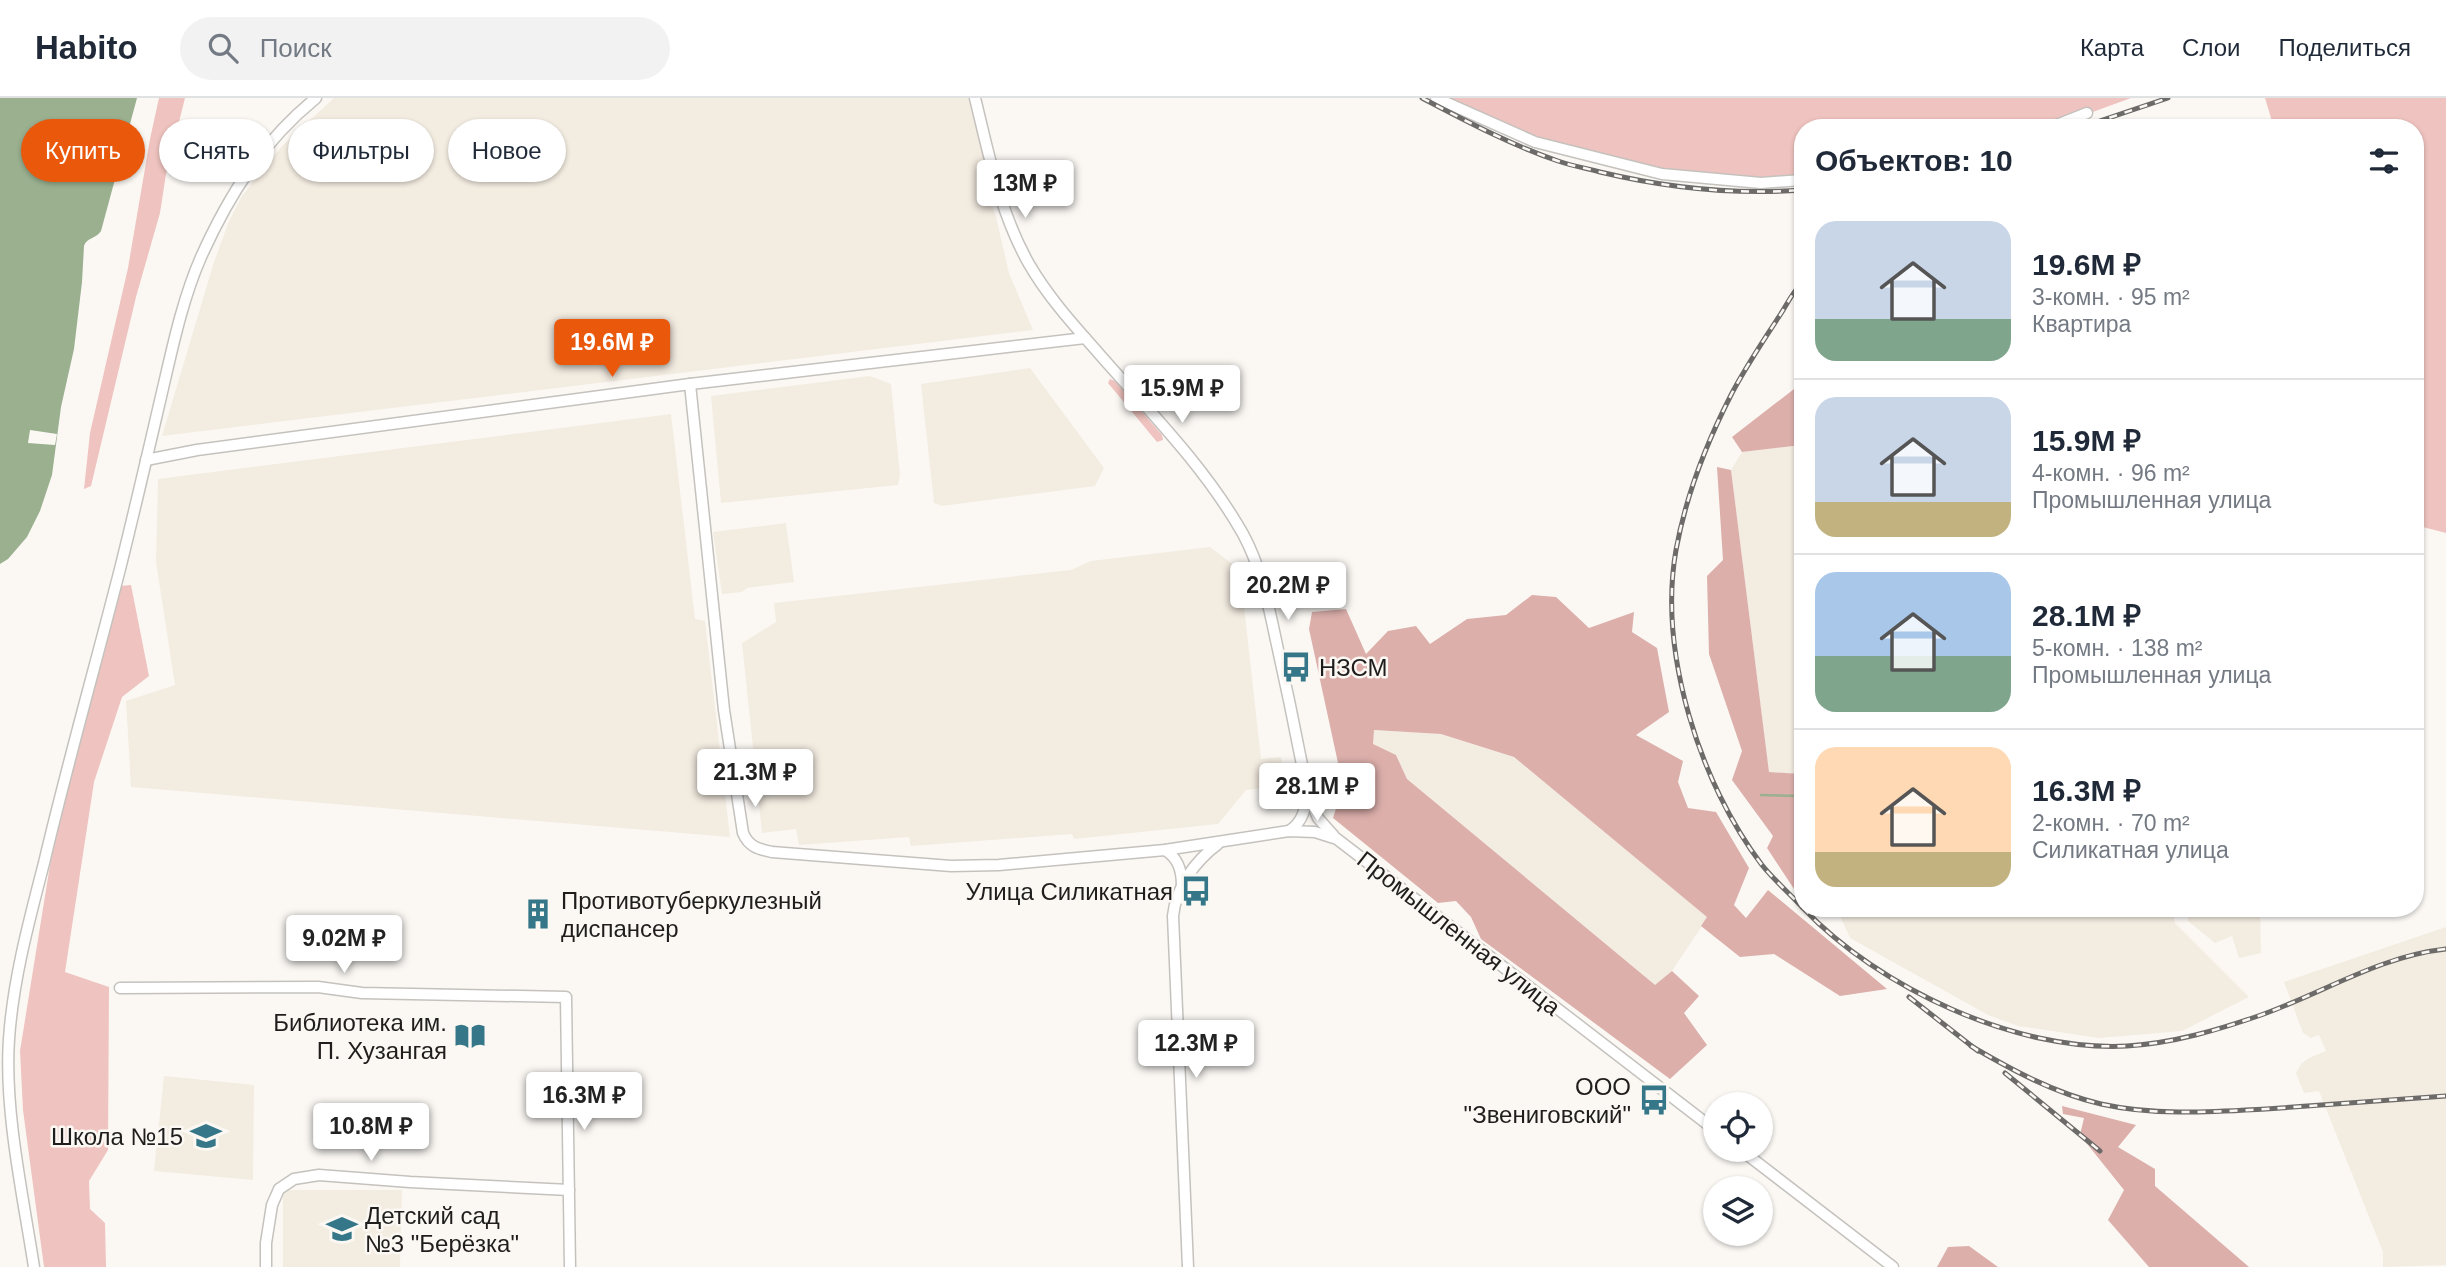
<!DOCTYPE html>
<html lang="ru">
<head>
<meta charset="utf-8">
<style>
  :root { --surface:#fff; --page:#f2f2f3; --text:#1f2937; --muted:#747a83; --line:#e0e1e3; --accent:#ea580c }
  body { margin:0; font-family:Arial,sans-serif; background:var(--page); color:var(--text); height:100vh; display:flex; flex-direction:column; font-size:26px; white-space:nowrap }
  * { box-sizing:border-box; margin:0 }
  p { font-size:23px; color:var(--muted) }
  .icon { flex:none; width:38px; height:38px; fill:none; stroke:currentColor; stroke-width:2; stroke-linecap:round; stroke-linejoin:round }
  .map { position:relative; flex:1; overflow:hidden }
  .details { position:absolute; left:1794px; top:21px; width:630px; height:798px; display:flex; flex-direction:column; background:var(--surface); border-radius:28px; box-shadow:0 2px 5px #0004 }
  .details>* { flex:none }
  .banner { position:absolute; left:21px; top:21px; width:665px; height:63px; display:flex; gap:14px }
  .fabs { position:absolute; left:1703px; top:994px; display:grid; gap:14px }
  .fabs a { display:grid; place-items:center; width:70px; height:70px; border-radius:50%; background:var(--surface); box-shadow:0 2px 5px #0004; font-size:35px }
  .price { position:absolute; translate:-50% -60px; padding:0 16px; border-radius:7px; background:#fff; color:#222; font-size:23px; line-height:46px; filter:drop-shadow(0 2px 4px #0008) }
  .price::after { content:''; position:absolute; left:50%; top:42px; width:21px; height:16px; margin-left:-10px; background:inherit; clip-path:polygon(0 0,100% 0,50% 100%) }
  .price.selected { background:var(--accent); color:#fff }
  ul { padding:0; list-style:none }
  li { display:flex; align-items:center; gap:21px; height:175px; padding:0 21px }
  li+li { border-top:2px solid var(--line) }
  li span { display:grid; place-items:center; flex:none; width:196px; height:140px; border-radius:21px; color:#555 }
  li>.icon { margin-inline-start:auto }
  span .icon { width:84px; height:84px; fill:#fffc; stroke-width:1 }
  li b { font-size:30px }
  h2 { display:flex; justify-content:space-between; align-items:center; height:84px; padding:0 21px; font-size:30px }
  .pill { padding:0 24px; border-radius:32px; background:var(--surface); box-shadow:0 2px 5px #0004; font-size:24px; line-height:63px }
  .pill.selected { background:var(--accent); color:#fff }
  header { display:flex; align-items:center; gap:42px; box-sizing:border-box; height:98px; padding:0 35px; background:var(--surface); border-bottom:2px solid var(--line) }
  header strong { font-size:33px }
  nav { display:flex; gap:38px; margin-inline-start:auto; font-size:24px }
  .search { width:490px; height:63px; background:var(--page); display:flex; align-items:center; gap:18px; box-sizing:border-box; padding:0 24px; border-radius:38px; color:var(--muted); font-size:26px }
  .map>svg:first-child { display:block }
  .built { fill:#f3ece1 }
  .green { fill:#efc3bf }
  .forest { fill:#dcafab }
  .water { fill:#9ab08f }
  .pier { fill:#fbf8f4 }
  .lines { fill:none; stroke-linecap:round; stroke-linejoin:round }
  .stream { stroke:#9ab08f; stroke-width:2.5 }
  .minor-casing { stroke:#c5c2be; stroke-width:13 }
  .minor { stroke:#fff; stroke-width:10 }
  .rail-casing { stroke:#6d6b69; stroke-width:5 }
  .rail { stroke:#fbf8f4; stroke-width:2.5; stroke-dasharray:8; stroke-linecap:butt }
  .labels { text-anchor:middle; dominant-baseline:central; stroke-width:5; stroke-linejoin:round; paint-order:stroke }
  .poi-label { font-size:24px; fill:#1f1e1d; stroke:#fbf8f4; text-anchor:end }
  .street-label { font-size:24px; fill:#1f1e1d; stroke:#fbf8f4 }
</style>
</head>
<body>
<header>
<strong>Habito</strong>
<div class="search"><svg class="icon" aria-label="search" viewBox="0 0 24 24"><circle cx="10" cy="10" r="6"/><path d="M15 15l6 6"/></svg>Поиск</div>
<nav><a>Карта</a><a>Слои</a><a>Поделиться</a></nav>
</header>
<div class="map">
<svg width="2446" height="1169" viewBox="0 0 2446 1169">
  <rect width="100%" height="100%" fill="#fbf8f4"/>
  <g class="built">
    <polygon points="334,0 970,0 986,72 984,85 996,119 1009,175 1033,232 162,338 214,164 229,123 242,98 282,48"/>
    <polygon points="1030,270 1104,370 1095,388 942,408 934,405 921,286"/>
    <polygon points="870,278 891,286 900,377 898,387 721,405 711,298"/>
    <polygon points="671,316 695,521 705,523 730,739 131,689 126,603 175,587 156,464 158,381"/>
    <polygon points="1802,347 1802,676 1769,674 1731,372 1742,354"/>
    <polygon points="786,425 794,484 747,490 742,494 722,496 713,434"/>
    <polygon points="1210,449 1240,472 1261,661 1281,659 1285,687 1246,692 1218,726 1074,741 1072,736 911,748 909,739 799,747 796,731 762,735 742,545 776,524 774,505 1071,472 1091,463"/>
    <polygon points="1374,632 1441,636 1514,659 1708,819 1672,873 1655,888 1407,681 1396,657 1372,646"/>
    <polygon points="1827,810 2173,810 2175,825 2249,899 2182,933 2099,940 2018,928 1988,917 1850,840 1839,816 1829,818"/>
    <polygon points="2187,810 2260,810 2261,855 2239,860 2232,838 2215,845 2188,823"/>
    <polygon points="2446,829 2446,1167 2383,1169 2383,1154 2319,993 2304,995 2296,975 2301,966 2309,960 2326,953 2319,937 2311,940 2303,935 2284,884"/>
    <polygon points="164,978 254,987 253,1082 154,1073"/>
    <polygon points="283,1092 402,1092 400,1169 283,1169"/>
  </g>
  <g class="green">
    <polygon points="159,0 185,0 166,76 160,115 136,199 91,388 84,391 90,335 128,170 150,41"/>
    <polygon points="1436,0 2131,0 2049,30 1802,30 1802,82 1662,76 1535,44"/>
    <polygon points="2265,0 2446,0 2446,435 2415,427 2415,30 2274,30"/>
    <polygon points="1110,281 1115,283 1162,337 1163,342 1157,344 1108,285"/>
    <polygon points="131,487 149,578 122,599 94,684 65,874 109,889 108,1052 89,1083 90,1111 105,1125 106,1169 44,1169 23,1012 20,953 50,767 79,637 120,488"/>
  </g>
  <g class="forest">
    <polygon points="1794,291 1802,294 1802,347 1742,354 1732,339"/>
    <polygon points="1717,369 1731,372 1769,674 1802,676 1802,800 1798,797 1767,750 1773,738 1732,682 1742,653 1709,556 1707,478 1723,462"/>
    <polygon points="1532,497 1556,499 1589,530 1634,514 1632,534 1657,550 1669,614 1636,637 1683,663 1678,684 1688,710 1716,714 1749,770 1734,807 1746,820 1768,792 1887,891 1840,898 1774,856 1740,859 1701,828 1707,819 1514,659 1441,636 1374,632 1373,646 1396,657 1407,681 1655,887 1672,873 1699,898 1684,915 1707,947 1670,981 1481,841 1471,819 1456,803 1438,805 1333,720 1343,688 1309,531 1312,514 1346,511 1366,556 1388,533 1416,528 1430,546 1467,521 1506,517"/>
    <polygon points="2062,1008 2136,1027 2118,1049 2155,1071 2155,1088 2249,1169 2149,1169 2108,1122 2124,1092 2080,1037 2084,1020 2063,1016"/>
    <polygon points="1969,1148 1998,1169 1937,1169 1948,1149"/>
  </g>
  <path class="water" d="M 0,0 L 137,0 L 101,133 C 97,140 86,140 84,148 L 82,184 L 74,251 L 61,309 L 52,377 L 40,413 L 27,439 L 8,461 L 0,466 Z"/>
  <polygon class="pier" points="30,332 57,336 55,347 28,345"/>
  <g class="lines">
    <polyline class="stream" points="1761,697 1802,698"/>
    <g class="minor-casing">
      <g id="minor">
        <path d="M 975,0 C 989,57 1000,115 1029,166 C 1047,197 1070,223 1094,250 C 1146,310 1204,367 1243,436 C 1262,471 1269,510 1277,547 C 1288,596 1298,645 1307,693 C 1306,710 1303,724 1289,733"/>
        <polyline points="1436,0 1535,44 1662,76 1761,85 1802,82"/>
        <polyline points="2049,30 2087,15"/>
        <path d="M 690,286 L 724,612 L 743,735 C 749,749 758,751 772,754 L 951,768 L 999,767 L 1165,752 L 1289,733 L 1315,734 L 1337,741 L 1715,1032"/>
        <polyline points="146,362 197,352 690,286 1085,240"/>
        <polyline points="1309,699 1318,720 1334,738"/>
        <path d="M 1165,752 C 1178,760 1182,772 1182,788"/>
        <polyline points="120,890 318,889 362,895 566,899 570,1169"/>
        <polyline points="1741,1052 1893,1169"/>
        <path d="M 34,1169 C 23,1098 4,1012 9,941 C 13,882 29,823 44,765 C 67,667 95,569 120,471 C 135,411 149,350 163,290 C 173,247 183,200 201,159 C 229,97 262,44 316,0"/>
        <polyline points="266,1169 266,1145 272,1107 279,1091 294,1081 319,1077 410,1084 569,1092"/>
        <path d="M 1188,1169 L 1173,818 C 1176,789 1195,763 1218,746"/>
      </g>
    </g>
    <use href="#minor" class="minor"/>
    <g class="rail-casing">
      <g id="rail">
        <path d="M 1422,0 C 1466,23 1511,47 1558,63 C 1572,68 1586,70 1600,74 C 1667,90 1734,97 1802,92"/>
        <polyline points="2079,30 2168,0"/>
        <path d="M 1802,185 C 1792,194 1786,209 1778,220 C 1762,245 1745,270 1731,297 C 1706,346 1686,397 1676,452 C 1658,554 1700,686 1762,767 C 1774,782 1789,795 1802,809"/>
        <path d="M 1803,810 C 1879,890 2016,954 2127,948 C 2174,945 2218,932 2261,917 C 2323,895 2380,858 2446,851"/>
        <polyline points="1909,899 1978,953"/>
        <path d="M 1971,948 C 2012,972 2054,995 2101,1006 C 2155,1018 2211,1014 2266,1011 C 2326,1007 2386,1002 2446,998"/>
        <polyline points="2005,975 2100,1053"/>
      </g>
    </g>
    <use href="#rail" class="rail"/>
  </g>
  <defs>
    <g id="bus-bare" transform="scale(2.415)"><path d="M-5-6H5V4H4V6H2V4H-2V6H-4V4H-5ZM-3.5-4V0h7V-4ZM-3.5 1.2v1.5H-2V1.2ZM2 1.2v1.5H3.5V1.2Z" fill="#357788" stroke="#fbf8f4" stroke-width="2.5" paint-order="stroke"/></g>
    <g id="building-bare" transform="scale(2.415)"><path d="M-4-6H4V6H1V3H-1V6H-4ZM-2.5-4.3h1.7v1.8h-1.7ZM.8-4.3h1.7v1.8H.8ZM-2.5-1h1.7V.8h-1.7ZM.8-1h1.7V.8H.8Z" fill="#357788" stroke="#fbf8f4" stroke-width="2.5" paint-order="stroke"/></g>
    <g id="library-bare" transform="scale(2.415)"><path d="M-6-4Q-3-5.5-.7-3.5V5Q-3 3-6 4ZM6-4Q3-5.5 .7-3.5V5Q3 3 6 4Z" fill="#357788" stroke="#fbf8f4" stroke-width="2.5" paint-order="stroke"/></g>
    <g id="school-bare" transform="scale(2.415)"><path d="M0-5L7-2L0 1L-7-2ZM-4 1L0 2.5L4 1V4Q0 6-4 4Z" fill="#357788" stroke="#fbf8f4" stroke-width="2.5" paint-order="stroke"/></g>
  </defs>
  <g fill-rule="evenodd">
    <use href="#bus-bare" x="1296" y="569"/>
    <use href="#bus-bare" x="1196" y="793"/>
    <use href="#building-bare" x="538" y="816"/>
    <use href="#library-bare" x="470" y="938"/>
    <use href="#bus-bare" x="1654" y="1002"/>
    <use href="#school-bare" x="206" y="1038"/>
    <use href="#school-bare" x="342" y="1131"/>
  </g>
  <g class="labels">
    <g class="poi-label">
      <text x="1319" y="569" text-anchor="start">НЗСМ</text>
      <text x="1173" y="793">Улица Силикатная</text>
      <text x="561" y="802" text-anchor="start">Противотуберкулезный<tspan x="561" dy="28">диспансер</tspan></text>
      <text x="447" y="924">Библиотека им.<tspan x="447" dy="28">П. Хузангая</tspan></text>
      <text x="1631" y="988">ООО<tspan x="1631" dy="28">"Звениговский"</tspan></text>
      <text x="183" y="1038">Школа №15</text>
      <text x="365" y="1117" text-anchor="start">Детский сад<tspan x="365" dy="28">№3 "Берёзка"</tspan></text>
    </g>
    <g class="street-label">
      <text transform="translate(1459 835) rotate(38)">Промышленная улица</text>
    </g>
  </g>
</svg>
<div class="fabs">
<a><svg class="icon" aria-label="locate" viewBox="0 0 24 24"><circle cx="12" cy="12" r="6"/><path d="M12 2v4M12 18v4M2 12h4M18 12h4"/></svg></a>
<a><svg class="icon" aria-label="layers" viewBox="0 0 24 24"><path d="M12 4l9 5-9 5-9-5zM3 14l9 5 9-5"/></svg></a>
</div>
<b class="price" style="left:1025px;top:122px">13M ₽</b>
<b class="price selected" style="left:612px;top:281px">19.6M ₽</b>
<b class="price" style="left:1182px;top:327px">15.9M ₽</b>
<b class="price" style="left:1288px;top:524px">20.2M ₽</b>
<b class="price" style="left:755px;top:711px">21.3M ₽</b>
<b class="price" style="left:1317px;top:725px">28.1M ₽</b>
<b class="price" style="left:344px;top:877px">9.02M ₽</b>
<b class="price" style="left:1196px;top:982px">12.3M ₽</b>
<b class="price" style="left:584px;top:1034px">16.3M ₽</b>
<b class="price" style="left:371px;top:1065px">10.8M ₽</b>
<div class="banner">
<a class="pill selected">Купить</a>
<a class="pill">Снять</a>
<a class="pill">Фильтры</a>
<a class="pill">Новое</a>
</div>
<section class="details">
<h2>Объектов: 10<svg class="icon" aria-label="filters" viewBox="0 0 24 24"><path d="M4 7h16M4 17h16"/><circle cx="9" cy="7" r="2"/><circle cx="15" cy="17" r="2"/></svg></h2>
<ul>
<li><span style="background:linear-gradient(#c9d6e8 70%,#7fa58c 0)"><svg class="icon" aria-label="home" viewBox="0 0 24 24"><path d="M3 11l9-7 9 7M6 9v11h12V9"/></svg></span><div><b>19.6M ₽</b><p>3-комн. · 95 m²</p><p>Квартира</p></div></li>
<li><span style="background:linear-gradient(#c9d6e8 75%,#c2b280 0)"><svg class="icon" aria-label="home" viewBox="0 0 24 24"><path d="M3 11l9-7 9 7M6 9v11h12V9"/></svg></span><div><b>15.9M ₽</b><p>4-комн. · 96 m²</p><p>Промышленная улица</p></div></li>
<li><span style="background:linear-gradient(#a9c7e8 60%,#7fa58c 0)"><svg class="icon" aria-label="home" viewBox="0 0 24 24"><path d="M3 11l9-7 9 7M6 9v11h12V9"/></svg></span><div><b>28.1M ₽</b><p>5-комн. · 138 m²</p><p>Промышленная улица</p></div></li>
<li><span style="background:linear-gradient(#ffd9b3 75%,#c2b280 0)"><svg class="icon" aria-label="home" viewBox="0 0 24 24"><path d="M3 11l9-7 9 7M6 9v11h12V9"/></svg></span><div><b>16.3M ₽</b><p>2-комн. · 70 m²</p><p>Силикатная улица</p></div></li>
</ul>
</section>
</div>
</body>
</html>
